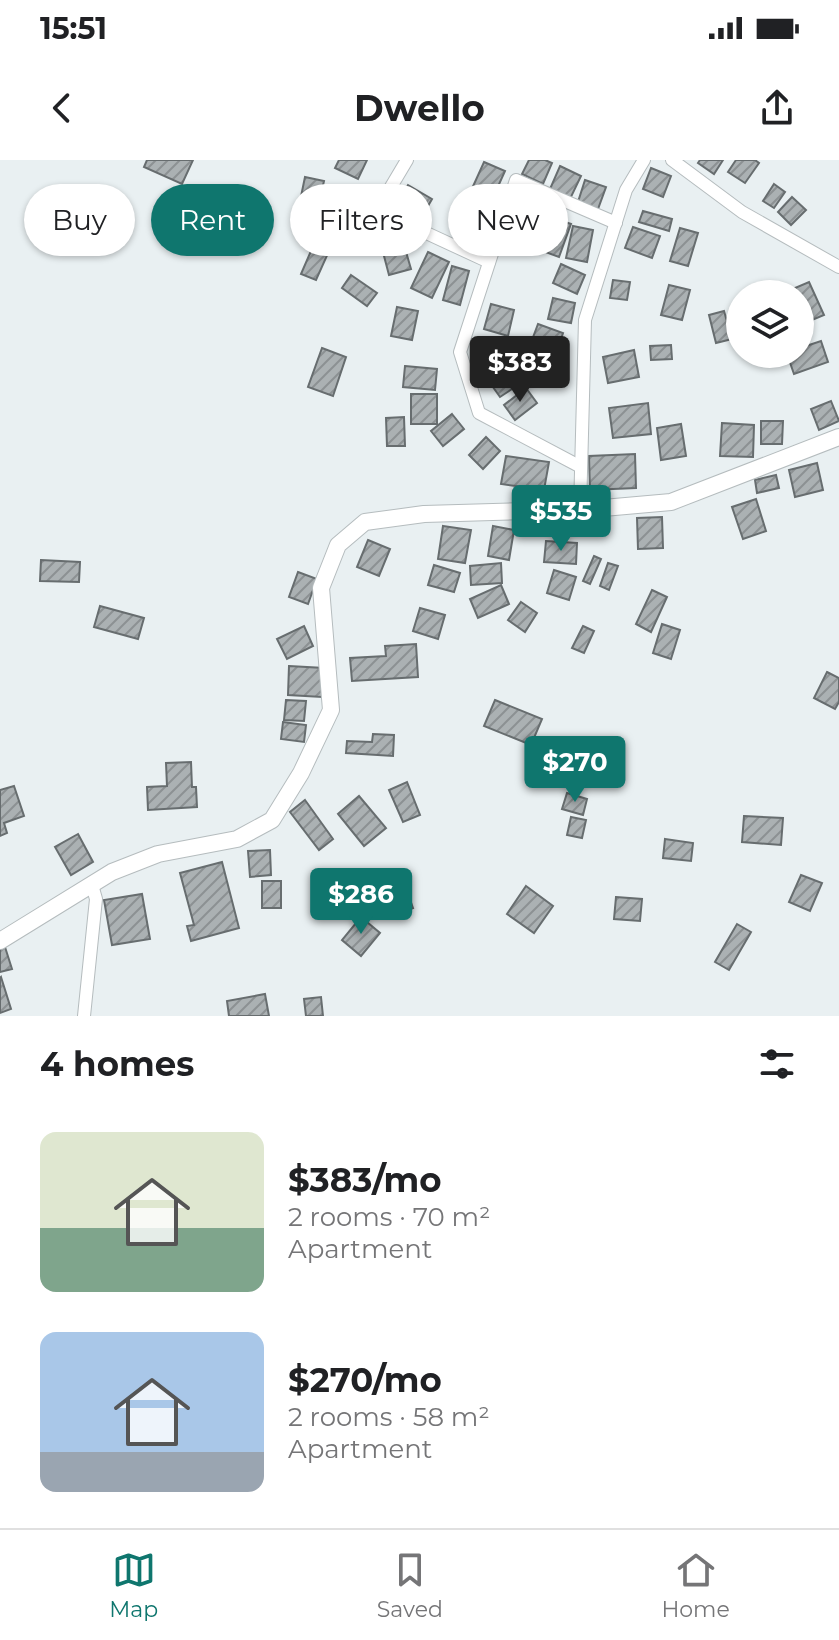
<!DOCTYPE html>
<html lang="en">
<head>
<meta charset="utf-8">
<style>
  :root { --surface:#fff; --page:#f6f6f6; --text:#202124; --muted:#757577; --line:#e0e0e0; --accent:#0f766e }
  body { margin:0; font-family:Montserrat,sans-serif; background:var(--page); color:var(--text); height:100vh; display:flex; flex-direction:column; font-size:30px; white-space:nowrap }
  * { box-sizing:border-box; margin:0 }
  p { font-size:26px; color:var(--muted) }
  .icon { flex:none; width:44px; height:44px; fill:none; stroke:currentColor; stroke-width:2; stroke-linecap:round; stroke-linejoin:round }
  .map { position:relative; height:856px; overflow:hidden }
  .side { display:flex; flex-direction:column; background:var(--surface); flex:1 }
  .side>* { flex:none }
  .banner { position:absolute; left:24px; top:24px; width:792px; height:72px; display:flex; gap:16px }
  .controls { position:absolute; left:726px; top:120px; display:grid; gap:16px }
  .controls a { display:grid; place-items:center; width:88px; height:88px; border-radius:50%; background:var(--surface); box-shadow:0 2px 6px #0004; font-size:40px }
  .price { position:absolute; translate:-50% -68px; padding:0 18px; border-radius:8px; background:var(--accent); color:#fff; font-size:26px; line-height:52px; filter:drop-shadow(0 2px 4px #0008) }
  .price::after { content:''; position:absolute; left:50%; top:48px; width:24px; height:18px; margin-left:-12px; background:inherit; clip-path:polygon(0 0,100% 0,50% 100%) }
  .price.selected { background:#222; color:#fff }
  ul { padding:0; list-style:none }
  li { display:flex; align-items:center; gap:24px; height:200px; padding:0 40px }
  li span { display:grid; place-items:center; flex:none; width:224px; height:160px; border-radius:16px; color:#555 }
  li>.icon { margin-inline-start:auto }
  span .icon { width:96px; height:96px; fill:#fffc; stroke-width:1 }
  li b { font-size:34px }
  h2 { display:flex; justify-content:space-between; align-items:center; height:96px; padding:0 40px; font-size:34px }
  .chip { padding:0 28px; border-radius:36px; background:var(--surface); box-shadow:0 2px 6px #0004; font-size:28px; line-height:72px }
  .chip.selected { background:var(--accent); color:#fff }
  .status { display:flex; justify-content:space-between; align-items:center; height:56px; padding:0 40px; background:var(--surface); direction:ltr }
  .status svg { height:22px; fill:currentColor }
  header { display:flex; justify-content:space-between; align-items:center; height:104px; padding:0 40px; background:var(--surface); font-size:36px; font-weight:700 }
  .tabs { display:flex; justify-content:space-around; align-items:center; height:112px; border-top:2px solid var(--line); background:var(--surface); font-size:22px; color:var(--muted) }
  .tabs a { display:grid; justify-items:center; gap:4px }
  .tabs .selected { color:var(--accent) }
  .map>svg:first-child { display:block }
  .building { fill:url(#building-hatch); stroke:#676d6f; stroke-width:2 }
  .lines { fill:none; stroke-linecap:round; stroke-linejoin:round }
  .minor-casing { stroke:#b5bcbe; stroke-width:14 }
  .tertiary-casing { stroke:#b5bcbe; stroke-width:18 }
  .minor { stroke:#fff; stroke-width:12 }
  .tertiary { stroke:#fff; stroke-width:16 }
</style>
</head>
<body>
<div class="status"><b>15:51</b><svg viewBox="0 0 49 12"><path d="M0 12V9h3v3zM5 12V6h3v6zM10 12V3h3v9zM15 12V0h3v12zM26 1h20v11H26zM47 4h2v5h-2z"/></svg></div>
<header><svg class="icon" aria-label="back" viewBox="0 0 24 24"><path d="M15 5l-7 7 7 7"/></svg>Dwello<svg class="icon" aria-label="share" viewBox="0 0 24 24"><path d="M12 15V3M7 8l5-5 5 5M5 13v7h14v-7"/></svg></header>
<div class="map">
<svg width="839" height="856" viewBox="0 0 839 856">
  <defs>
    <pattern id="building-hatch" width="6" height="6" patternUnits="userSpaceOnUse" patternTransform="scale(2)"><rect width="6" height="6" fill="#abb1b3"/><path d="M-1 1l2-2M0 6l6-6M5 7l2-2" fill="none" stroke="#8c9193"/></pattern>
  </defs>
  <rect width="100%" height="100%" fill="#e9f0f2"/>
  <g class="building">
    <polygon points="147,0 193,0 182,24 144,7"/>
    <polygon points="339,0 367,0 358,19 335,8"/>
    <polygon points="529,0 545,0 552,3 543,24 522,14"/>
    <polygon points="700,0 723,0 714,14 698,3"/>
    <polygon points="736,0 755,0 759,3 745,23 728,12"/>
    <polygon points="484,2 505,11 491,42 470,33"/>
    <polygon points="560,6 581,16 570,39 550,29"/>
    <polygon points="651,8 671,16 663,37 643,29"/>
    <polygon points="305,17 324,21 316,55 298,51"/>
    <polygon points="585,20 606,27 598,49 578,42"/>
    <polygon points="774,24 785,32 774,48 763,41"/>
    <polygon points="408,25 432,39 424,53 400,39"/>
    <polygon points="518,36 541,41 536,63 513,58"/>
    <polygon points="792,37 806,50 791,65 778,52"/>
    <polygon points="643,51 672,59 669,71 639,62"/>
    <polygon points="552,58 571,64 559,97 540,90"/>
    <polygon points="573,66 593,70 587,102 566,98"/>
    <polygon points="633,67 660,76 652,98 625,88"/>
    <polygon points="680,68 698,73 688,106 670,101"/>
    <polygon points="400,71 411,109 389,115 379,77"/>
    <polygon points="314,84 329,91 316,120 301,114"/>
    <polygon points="428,92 449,102 432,138 411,128"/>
    <polygon points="561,104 585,115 577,134 553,123"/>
    <polygon points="452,106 469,111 460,145 443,140"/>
    <polygon points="351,115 377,133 367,146 342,128"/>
    <polygon points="613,120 630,122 627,140 610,138"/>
    <polygon points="809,122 824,155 800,165 800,134 781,134"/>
    <polygon points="669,125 690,130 682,160 661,155"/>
    <polygon points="553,138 575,143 571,163 548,159"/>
    <polygon points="491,144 514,150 508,176 484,169"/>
    <polygon points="397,147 418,151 412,180 391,176"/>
    <polygon points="724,151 732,179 716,183 709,155"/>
    <polygon points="538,164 563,173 558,188 532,180"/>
    <polygon points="484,178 519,188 514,206 479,196"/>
    <polygon points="821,181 828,202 794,214 787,194 800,194 800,188"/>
    <polygon points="671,185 672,199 651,200 650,186"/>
    <polygon points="322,188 346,197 333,236 308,227"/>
    <polygon points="634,190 639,217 608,223 603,197"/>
    <polygon points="542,195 564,203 558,220 536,211"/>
    <polygon points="405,206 437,209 435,230 403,227"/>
    <polygon points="500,212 512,229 500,237 488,220"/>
    <polygon points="526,228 537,243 515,260 504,245"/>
    <rect x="411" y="234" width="26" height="30"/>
    <polygon points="831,241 839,261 819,270 811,249"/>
    <polygon points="648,243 651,274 613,278 609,248"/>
    <polygon points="452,254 464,269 443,286 431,271"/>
    <polygon points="404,257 405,286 387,286 386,258"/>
    <polygon points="761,261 783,261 782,284 761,284"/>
    <polygon points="722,263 754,265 753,297 720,296"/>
    <polygon points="681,264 686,296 661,300 657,268"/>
    <polygon points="486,277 500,291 483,309 469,295"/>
    <polygon points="635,294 636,328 590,330 589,296"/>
    <polygon points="506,296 549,302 544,330 501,324"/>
    <polygon points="817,303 823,330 795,337 789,310"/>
    <polygon points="776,315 779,328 757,333 755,320"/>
    <polygon points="756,339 766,371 743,379 732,347"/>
    <polygon points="662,357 663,388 638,389 637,358"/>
    <polygon points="443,366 471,370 465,403 438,399"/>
    <polygon points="493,366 514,370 509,400 488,396"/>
    <polygon points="368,380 390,389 379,416 357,407"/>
    <polygon points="546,381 577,383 576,404 544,402"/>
    <polygon points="594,396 601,399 590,424 583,421"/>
    <polygon points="41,400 80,402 79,422 40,421"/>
    <polygon points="501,403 502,423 471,425 470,406"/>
    <polygon points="608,403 618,406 609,430 600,426"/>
    <polygon points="434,405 460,413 454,432 428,425"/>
    <polygon points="554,410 576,417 569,440 547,433"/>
    <polygon points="298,412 317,419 308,444 289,437"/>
    <polygon points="501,425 509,444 478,458 470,439"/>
    <polygon points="652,430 667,437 651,472 636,464"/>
    <polygon points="521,442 537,453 525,472 508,460"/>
    <polygon points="100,446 144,458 138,479 94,467"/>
    <polygon points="420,448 445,455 438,479 413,471"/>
    <polygon points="662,464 680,470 671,499 653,493"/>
    <polygon points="304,466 313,486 287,499 277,479"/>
    <polygon points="583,466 594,471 584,493 572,488"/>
    <polygon points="416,484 418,517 352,521 350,498 386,496 385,486"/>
    <polygon points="289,506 324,508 322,537 288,535"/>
    <polygon points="827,512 839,518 839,542 835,549 814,538"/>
    <polygon points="286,540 306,541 304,561 284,560"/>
    <polygon points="495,540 542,559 531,585 484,566"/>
    <polygon points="283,562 306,565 304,582 281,579"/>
    <polygon points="373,574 394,575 393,596 346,593 347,581 372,582"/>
    <polygon points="191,602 192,627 196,627 197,647 148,650 147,627 167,626 166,603"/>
    <polygon points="407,622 420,655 403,662 389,630"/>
    <polygon points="14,626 24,656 4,663 7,673 0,676 0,630"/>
    <polygon points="567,633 587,639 583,655 562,649"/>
    <polygon points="359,636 386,668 364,686 338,654"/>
    <polygon points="305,640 333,679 319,690 290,652"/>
    <polygon points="744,656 783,658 781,685 742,682"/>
    <polygon points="571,657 586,660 582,678 567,675"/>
    <polygon points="78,674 93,702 71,715 55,687"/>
    <polygon points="665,679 693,683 691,701 663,698"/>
    <polygon points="270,690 271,715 250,717 248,691"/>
    <polygon points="222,702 239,768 191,781 187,766 194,765 180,713"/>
    <polygon points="801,715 822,723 810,751 789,742"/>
    <rect x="262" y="721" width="19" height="27"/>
    <polygon points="405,725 413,748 395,754 387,731"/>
    <polygon points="526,726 553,746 534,773 507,754"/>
    <polygon points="142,734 150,779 112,785 104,740"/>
    <polygon points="616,737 642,739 640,761 614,759"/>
    <polygon points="361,757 380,773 361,796 342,780"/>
    <polygon points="737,764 751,772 729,810 715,802"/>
    <polygon points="5,787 12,809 0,812 0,789"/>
    <polygon points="1,817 11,849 0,853 0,818"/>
    <polygon points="265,834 269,856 229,856 227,841"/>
    <polygon points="321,837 323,856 306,856 304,839"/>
  </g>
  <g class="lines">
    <g class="minor-casing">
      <g id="minor">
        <polyline points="407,0 382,42 394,58 489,102"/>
        <polyline points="672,0 742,52 839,107"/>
        <polyline points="581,307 479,253 460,192 516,20 616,63"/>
        <polyline points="580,350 585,160 626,30 644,0"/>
        <polyline points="84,856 96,739 92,725"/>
      </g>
    </g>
    <g class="tertiary-casing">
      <polyline id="tertiary" points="0,781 112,712 158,694 237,679 272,660 301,613 331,550 321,428 338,385 365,362 424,354 592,349 671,342 839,277"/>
    </g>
    <use href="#minor" class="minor"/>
    <use href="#tertiary" class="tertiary"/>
  </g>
</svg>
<div class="controls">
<a><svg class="icon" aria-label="layers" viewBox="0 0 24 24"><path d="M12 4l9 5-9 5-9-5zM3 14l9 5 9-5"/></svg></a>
</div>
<b class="price selected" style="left:520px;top:244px">$383</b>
<b class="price" style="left:561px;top:393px">$535</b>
<b class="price" style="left:575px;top:644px">$270</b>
<b class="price" style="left:361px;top:776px">$286</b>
<div class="banner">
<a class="chip">Buy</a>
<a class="chip selected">Rent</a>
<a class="chip">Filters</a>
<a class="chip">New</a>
</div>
</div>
<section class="side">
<h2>4 homes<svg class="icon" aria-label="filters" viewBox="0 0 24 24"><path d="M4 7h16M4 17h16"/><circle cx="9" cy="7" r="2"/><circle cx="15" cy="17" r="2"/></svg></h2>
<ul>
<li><span style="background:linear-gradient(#dfe7d0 60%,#7fa58c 0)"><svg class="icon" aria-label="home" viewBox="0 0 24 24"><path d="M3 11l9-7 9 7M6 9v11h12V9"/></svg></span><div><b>$383/mo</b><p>2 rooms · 70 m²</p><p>Apartment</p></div></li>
<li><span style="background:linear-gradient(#a9c7e8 75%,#9aa5b1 0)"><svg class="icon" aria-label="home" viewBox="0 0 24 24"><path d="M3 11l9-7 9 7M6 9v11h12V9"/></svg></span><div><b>$270/mo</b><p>2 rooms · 58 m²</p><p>Apartment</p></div></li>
</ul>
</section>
<nav class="tabs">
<a class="selected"><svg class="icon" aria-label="map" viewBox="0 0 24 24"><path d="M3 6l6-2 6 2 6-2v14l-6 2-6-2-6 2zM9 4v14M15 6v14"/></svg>Map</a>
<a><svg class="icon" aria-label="saved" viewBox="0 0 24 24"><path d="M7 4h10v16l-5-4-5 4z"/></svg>Saved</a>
<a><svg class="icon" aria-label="home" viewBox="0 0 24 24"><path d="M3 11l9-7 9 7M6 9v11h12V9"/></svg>Home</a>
</nav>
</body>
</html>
